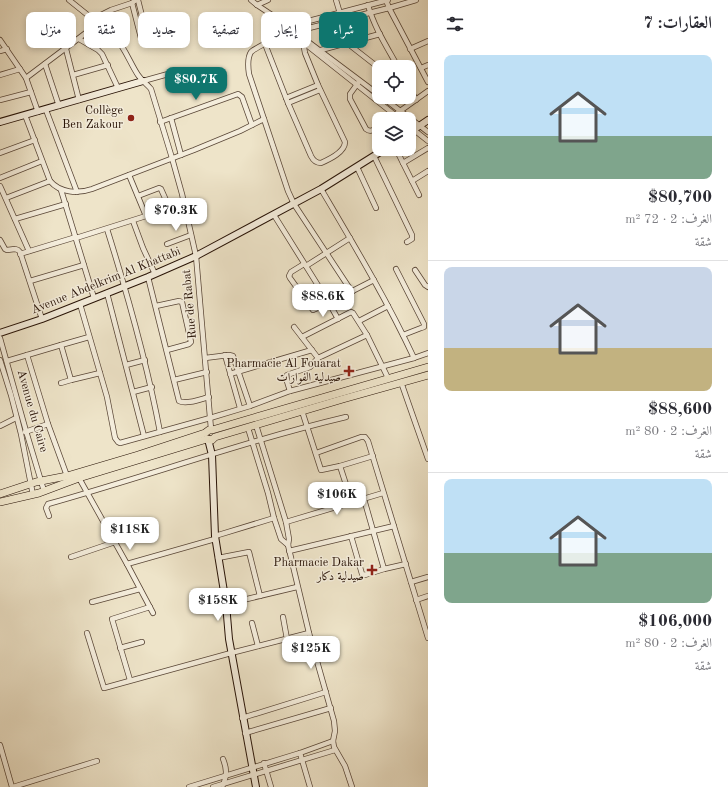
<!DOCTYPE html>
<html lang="ar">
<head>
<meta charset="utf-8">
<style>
  :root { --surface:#fff; --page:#f2f2f3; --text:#2b2b33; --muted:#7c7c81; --line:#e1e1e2; --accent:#0f766e }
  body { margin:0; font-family:"Old Standard TT",Amiri,serif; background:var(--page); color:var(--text); direction:rtl; height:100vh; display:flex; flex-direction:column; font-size:15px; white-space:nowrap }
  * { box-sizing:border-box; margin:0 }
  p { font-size:13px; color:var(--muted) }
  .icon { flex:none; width:22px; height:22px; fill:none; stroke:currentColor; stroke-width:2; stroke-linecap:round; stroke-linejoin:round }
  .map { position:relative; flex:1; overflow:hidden; direction:ltr }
  .details { display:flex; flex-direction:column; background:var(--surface); width:300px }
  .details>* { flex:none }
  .banner { position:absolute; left:12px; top:12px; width:356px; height:36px; direction:rtl; display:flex; gap:8px }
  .fabs { position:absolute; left:372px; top:60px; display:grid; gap:8px }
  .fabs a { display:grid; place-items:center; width:44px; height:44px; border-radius:8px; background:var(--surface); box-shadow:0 2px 6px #0003; font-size:20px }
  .price { position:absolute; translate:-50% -34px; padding:0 9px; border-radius:8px; background:#fff; color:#222; font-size:13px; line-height:26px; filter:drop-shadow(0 1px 2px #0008) }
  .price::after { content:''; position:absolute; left:50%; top:24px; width:12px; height:9px; margin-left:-6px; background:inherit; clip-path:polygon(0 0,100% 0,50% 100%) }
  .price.current { background:var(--accent); color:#fff }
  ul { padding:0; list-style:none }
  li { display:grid; align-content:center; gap:8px; height:212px; padding:0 16px }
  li+li { border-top:1px solid var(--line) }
  li span { display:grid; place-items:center; height:124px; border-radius:8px; color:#555 }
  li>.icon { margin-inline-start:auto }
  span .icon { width:72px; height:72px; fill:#fffc; stroke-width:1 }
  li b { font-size:17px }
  h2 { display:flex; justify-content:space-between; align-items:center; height:48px; padding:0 16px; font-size:17px }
  .tag { padding:0 14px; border-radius:8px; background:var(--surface); box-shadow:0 2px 6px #0003; font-size:14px; line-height:36px }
  .tag.current { background:var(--accent); color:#fff }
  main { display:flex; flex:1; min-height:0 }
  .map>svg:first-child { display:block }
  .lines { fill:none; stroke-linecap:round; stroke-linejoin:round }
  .street-casing { stroke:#594637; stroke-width:6 }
  .secondary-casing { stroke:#271206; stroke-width:8 }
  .primary-casing { stroke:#271206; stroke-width:8 }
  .street { stroke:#f4eddc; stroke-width:4.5 }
  .secondary { stroke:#f4eddc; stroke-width:6 }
  .primary { stroke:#eee4c9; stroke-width:7 }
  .poi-dot { fill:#8f2418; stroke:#f4eddc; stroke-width:1.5 }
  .labels { text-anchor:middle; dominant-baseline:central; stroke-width:3; stroke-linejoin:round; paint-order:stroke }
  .poi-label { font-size:12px; fill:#271206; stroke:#f4eddc; text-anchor:end }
  .street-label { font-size:12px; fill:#271206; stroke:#f4eddc }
</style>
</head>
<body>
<main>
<section class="details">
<h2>العقارات: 7<svg class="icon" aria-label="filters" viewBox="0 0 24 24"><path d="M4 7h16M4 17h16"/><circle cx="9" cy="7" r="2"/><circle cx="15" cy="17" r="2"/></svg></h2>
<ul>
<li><span style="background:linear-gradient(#bfe0f5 65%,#7fa58c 0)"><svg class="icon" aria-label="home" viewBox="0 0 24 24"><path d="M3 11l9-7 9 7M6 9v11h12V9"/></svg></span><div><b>$80,700</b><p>الغرف: 2 · 72 m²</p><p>شقة</p></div></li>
<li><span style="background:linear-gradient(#c9d6e8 65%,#c2b280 0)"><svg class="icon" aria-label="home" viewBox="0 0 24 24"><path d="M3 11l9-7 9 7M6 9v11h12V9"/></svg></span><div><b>$88,600</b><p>الغرف: 2 · 80 m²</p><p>شقة</p></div></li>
<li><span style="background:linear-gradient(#bfe0f5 60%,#7fa58c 0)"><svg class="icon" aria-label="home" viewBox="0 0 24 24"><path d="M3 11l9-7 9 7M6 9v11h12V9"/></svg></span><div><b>$106,000</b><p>الغرف: 2 · 80 m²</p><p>شقة</p></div></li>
</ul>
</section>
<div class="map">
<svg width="428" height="787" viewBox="0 0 428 787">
  <rect width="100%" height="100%" fill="#eee4c9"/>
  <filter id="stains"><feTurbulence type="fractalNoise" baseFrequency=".005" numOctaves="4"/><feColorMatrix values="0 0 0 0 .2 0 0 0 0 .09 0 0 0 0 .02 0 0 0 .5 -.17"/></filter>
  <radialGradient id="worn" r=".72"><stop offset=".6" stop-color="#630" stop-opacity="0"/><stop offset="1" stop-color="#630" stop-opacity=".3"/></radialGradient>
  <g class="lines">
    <g class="street-casing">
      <g id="street">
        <path d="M 69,0 L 115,37 C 125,48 130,63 138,75 C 142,81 147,84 151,89 L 172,158 L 182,194 L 196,256 L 211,429"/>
        <polyline points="138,0 146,32"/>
        <polyline points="251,0 257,5 293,29"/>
        <polyline points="336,0 342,20"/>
        <polyline points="386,0 389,8 428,82"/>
        <polyline points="388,0 301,23 295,27 293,32 299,39 400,119"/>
        <polyline points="132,3 142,42"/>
        <polyline points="257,5 268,0"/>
        <path d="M 368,5 C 374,27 387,47 398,67"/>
        <polyline points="93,19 111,10 132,3 136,0"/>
        <polyline points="303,32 303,36 307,41 379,95"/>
        <polyline points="79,39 98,50 102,54 118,88"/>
        <polyline points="0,40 26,78 38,112"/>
        <polyline points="347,43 379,68"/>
        <path d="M 265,44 L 288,103 L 311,156 C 313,160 316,163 321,163 C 330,159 345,152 345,142 L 318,85 L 305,53 L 303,42"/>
        <polyline points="66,49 79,100"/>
        <polyline points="410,49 428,41"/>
        <polyline points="321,50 380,34"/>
        <polyline points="0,51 7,49"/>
        <polyline points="45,64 59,106"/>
        <polyline points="421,68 428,65"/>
        <polyline points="0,75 20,69"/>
        <polyline points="73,75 108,65"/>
        <polyline points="26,78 99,23"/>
        <polyline points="143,81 179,71"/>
        <path d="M 358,83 L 350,94 L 350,99 L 366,129 C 371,133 375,129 379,126"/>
        <polyline points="409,87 416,100"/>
        <polyline points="382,97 428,132"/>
        <polyline points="286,98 318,85"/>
        <polyline points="0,100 31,92"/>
        <polyline points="288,103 320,90"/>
        <polyline points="46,110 77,192"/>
        <path d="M 25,115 L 50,181 C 60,193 78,194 92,189 L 194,150 L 240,131 L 264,119"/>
        <polyline points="171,118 181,155"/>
        <polyline points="389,119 428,91"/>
        <polyline points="160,122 238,94 242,97 252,125"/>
        <polyline points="409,126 428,141"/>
        <polyline points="396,149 419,195"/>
        <polyline points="0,153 35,140"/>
        <polyline points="374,156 412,235 412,239 407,242"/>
        <polyline points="403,163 428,148"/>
        <polyline points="357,167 376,208"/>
        <polyline points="129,175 146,216"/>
        <polyline points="0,178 42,161"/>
        <polyline points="412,181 428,171"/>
        <polyline points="0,186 29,251"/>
        <path d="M 321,189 C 354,245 387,300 414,358"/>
        <polyline points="61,190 94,298"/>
        <polyline points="138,196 159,188 161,189 169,207"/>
        <polyline points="6,198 50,181"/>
        <polyline points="274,215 329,303 338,319"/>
        <polyline points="15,219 66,204"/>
        <polyline points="133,221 143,248 155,274"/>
        <path d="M 107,229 C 128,296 147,363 160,432"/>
        <polyline points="76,238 146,216 183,201"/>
        <polyline points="0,240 5,249 7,250 15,249 18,250 20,252 42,319"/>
        <polyline points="167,244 191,235"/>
        <polyline points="20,254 76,237"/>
        <polyline points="304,264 291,272 289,276 290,278 313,310 329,303 374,280"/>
        <polyline points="306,266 350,238"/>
        <polyline points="396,269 424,324 424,327 421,328 403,335"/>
        <polyline points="415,270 425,285 428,287"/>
        <path d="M 148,277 L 179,401 C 186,405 201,399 209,397"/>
        <polyline points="30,281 84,265"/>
        <path d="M 352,292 L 294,204 L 288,191 L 249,74 C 248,67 247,58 251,52 C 256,47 285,34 293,29 L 303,32 L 305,30 L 309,28 L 389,8 L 416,0"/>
        <polyline points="107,293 144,436"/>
        <polyline points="80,304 107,397 115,438 118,442 120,443 210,418 250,406 290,391 414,358 428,353"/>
        <polyline points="156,306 179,301 182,302 191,342 189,344 167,350"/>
        <polyline points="359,321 388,306"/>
        <polyline points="294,327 318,358 367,335"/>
        <polyline points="89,337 61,345 71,380 100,373"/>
        <polyline points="302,337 351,312 353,313 367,335 388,378"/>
        <polyline points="0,338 26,431 44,491"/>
        <polyline points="27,355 48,424 67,476"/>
        <polyline points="225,355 240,408"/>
        <polyline points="205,358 229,355 233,356 250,406"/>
        <polyline points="0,360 11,395 21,434 33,495"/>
        <polyline points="7,361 61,345"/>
        <polyline points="126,365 145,360"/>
        <polyline points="230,374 312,350"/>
        <polyline points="174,380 207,372"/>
        <polyline points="401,382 428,459"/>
        <polyline points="61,383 71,380"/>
        <polyline points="290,391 286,378 287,375 310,367 318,358"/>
        <polyline points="133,392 152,387"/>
        <polyline points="302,411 321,470 340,466 373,456"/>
        <polyline points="256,425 286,522 289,539 288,545 309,633 334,721 335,731 333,741 334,747 345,766 352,787"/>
        <polyline points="0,426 16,418"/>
        <polyline points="248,428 268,493 274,518 281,539 288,545"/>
        <polyline points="25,432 48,424"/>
        <polyline points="316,453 361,437 365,437 368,441 428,638"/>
        <polyline points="340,466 352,503"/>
        <polyline points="79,478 127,564 215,539"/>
        <polyline points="364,499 384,569 406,564"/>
        <path d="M 49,516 L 46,508 L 48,504 C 148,476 245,441 346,417"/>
        <polyline points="286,522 383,493"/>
        <polyline points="215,536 274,518"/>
        <polyline points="351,536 362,574 365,575 384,569"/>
        <polyline points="289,551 394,526"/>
        <polyline points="71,557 115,542"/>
        <polyline points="218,558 249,552 260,596"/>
        <polyline points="127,564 153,613"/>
        <polyline points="411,582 428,577"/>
        <polyline points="416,600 428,596"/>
        <polyline points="92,602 140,589"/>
        <polyline points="226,604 297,587"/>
        <polyline points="283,617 287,639"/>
        <polyline points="252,623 258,646"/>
        <polyline points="87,633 104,688 231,653 309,633"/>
        <polyline points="120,648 142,642"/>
        <polyline points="130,680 112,619 150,607"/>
        <polyline points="242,718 326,692"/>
        <polyline points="245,733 331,708"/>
        <polyline points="0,745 12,787"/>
        <polyline points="300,753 310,787"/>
        <polyline points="264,763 271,787"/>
        <path d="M 223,785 C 227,775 227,769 223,759"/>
        <polyline points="13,787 97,761"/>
        <polyline points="189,787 300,753 333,741"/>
        <polyline points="213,787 335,750"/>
      </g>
    </g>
    <g class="secondary-casing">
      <g id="secondary">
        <polyline points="0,122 143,81"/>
        <polyline points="409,133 428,120"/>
        <polyline points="0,333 42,319 148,277 196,256 321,189 385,149"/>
        <polyline points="208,439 212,455 215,536 226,604 229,639 256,787"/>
      </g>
    </g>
    <g class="primary-casing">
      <g id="primary">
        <polyline points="0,494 36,482 67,476 138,455 205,433 209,430 212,430 428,367"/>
        <polyline points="0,502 39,493 79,478 207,439 212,440 215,437 343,399 428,375"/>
      </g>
    </g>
    <use href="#street" class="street"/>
    <use href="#secondary" class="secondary"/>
    <use href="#primary" class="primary"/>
  </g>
  <g class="poi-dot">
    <circle cx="131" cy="118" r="4"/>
    <path d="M347 365h4v4h4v4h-4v4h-4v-4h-4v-4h4z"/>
    <path d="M370 564h4v4h4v4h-4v4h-4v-4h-4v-4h4z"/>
  </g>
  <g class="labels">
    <g class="poi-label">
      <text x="123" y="111">Collège<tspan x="123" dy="14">Ben Zakour</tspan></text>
      <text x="341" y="364">Pharmacie Al Fouarat<tspan x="341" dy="14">صيدلية الفوارات</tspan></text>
      <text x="364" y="563">Pharmacie Dakar<tspan x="364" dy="14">صيدلية دكار</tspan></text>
    </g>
    <g class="street-label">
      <text transform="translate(106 281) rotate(-22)">Avenue Abdelkrim Al Khattabi</text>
      <text transform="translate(190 304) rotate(-95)">Rue de Rabat</text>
      <text transform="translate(32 411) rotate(74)">Avenue du Caire</text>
    </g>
  </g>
  <rect width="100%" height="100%" filter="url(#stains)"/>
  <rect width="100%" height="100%" fill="url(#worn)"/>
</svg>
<div class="fabs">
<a><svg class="icon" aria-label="locate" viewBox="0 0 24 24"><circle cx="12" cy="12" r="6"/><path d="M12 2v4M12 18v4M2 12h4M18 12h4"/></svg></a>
<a><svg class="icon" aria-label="layers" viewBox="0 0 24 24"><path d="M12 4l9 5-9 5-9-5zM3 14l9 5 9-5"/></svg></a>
</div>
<b class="price current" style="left:196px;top:101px">$80.7K</b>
<b class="price" style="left:176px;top:232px">$70.3K</b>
<b class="price" style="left:323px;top:318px">$88.6K</b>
<b class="price" style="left:337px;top:516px">$106K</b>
<b class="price" style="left:130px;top:551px">$118K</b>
<b class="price" style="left:218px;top:622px">$158K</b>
<b class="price" style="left:311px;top:670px">$125K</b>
<div class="banner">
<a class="tag current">شراء</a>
<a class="tag">إيجار</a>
<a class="tag">تصفية</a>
<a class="tag">جديد</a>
<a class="tag">شقة</a>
<a class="tag">منزل</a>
</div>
</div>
</main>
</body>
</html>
